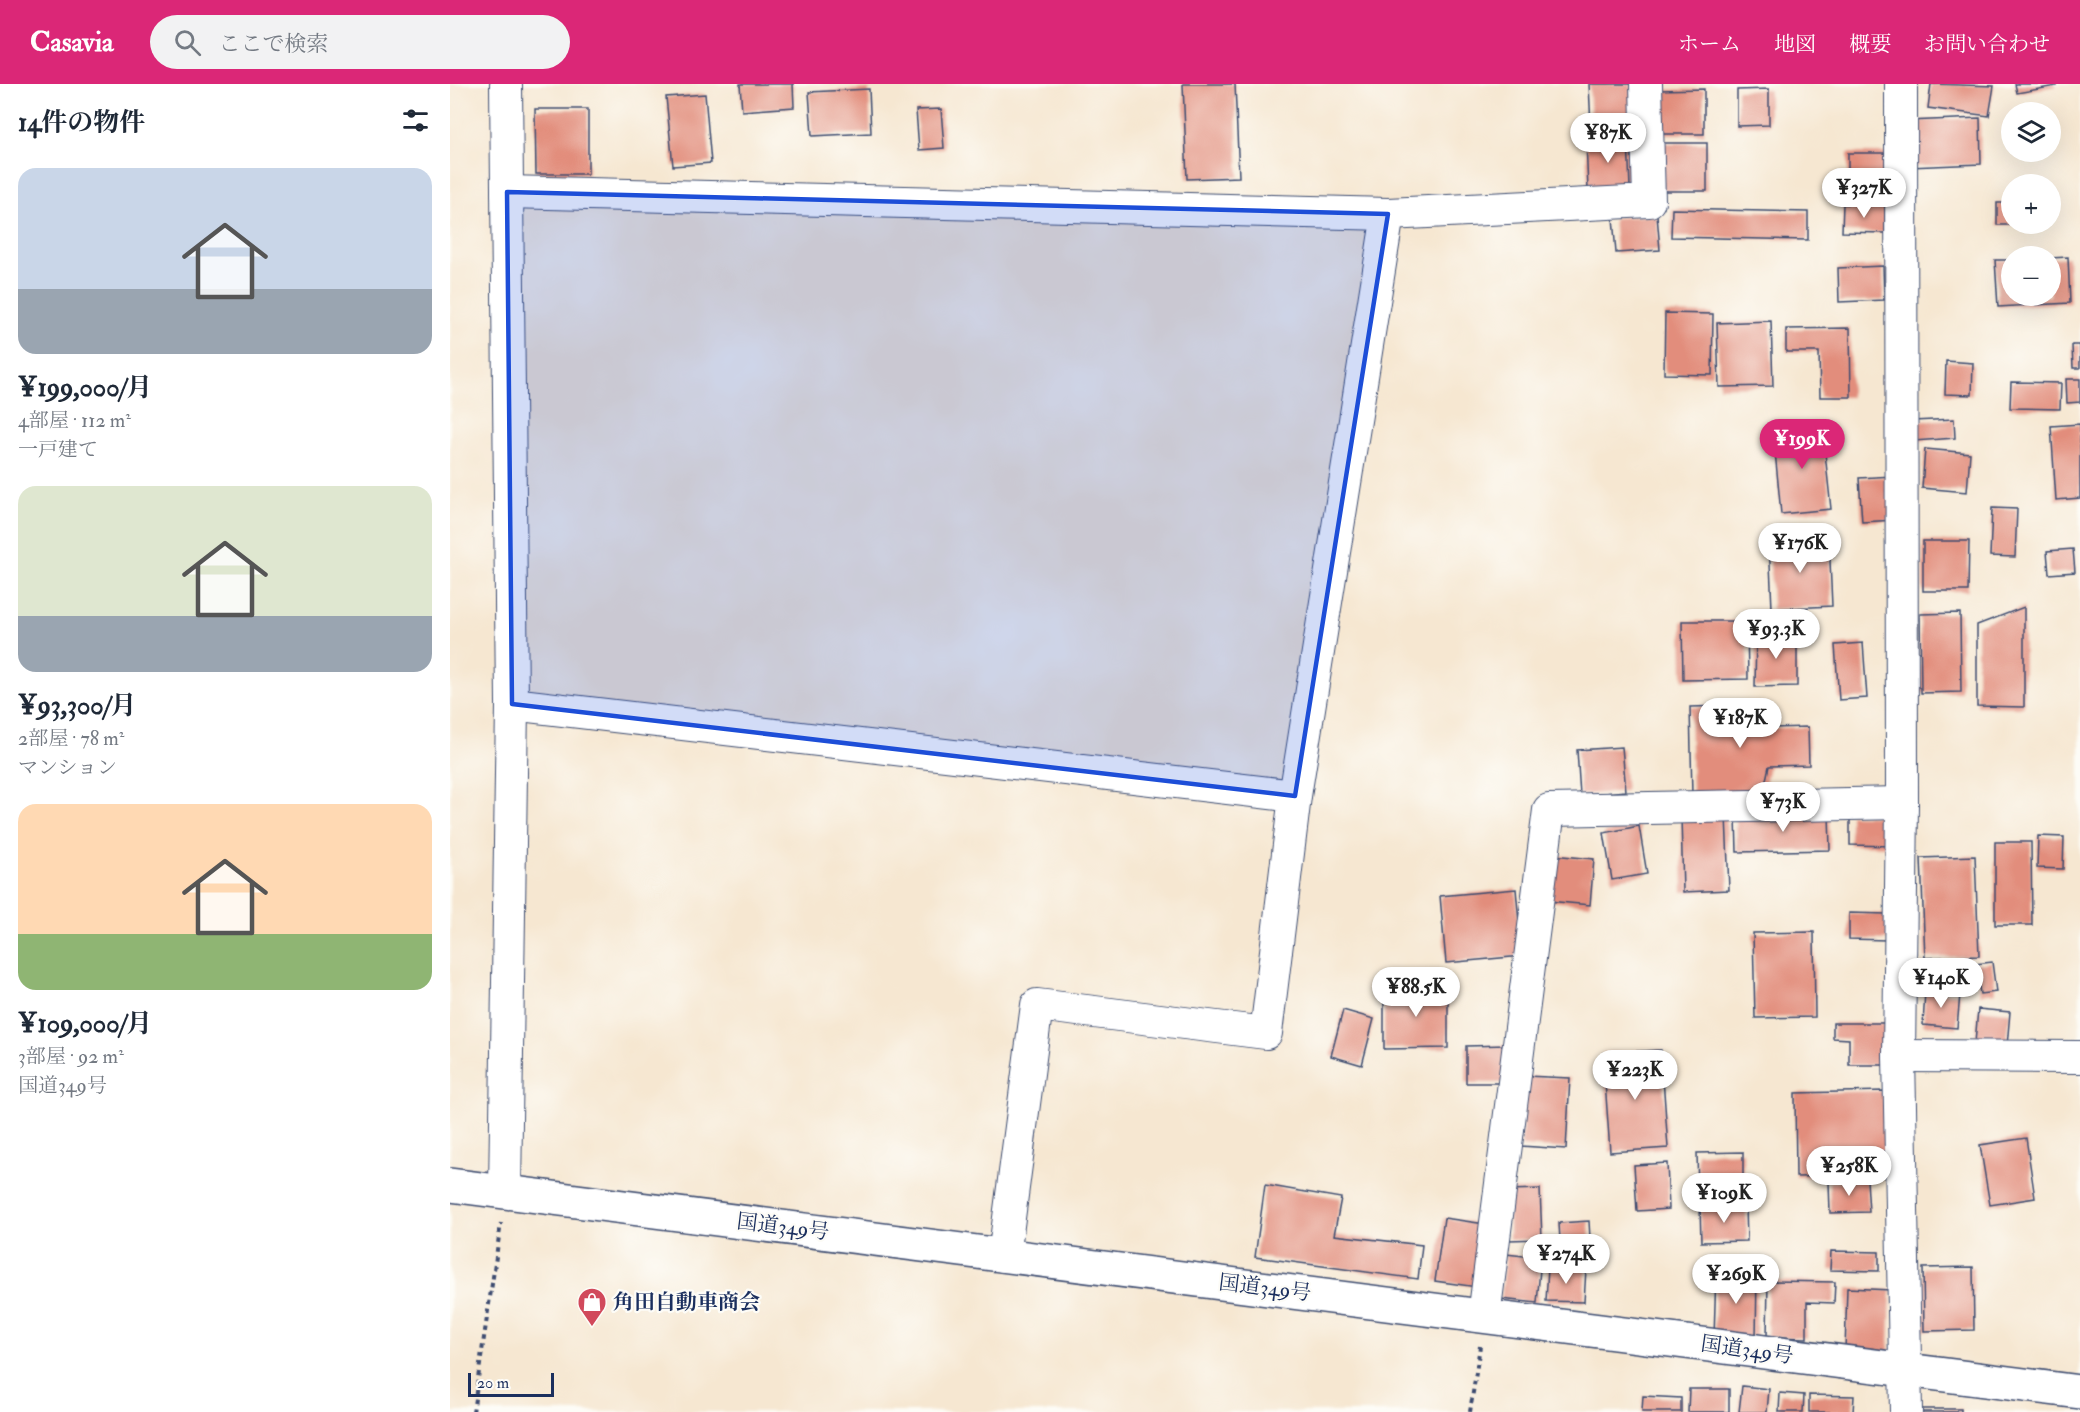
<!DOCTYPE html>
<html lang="ja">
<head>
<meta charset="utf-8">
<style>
  :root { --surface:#fff; --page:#f2f2f3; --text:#1f2937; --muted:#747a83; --accent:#db2777 }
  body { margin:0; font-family:"IM FELL Double Pica","Noto Serif JP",serif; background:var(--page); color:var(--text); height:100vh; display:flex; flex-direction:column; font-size:22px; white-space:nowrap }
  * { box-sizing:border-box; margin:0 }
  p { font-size:20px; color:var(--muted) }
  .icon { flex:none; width:33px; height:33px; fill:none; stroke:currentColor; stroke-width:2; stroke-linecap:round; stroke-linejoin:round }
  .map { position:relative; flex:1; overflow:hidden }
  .side { display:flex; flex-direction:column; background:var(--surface); width:450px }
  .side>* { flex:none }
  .tools { position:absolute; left:1551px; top:18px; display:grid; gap:12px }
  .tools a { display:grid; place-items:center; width:60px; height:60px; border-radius:50%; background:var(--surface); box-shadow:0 6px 24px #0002; font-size:30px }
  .scale { position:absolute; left:18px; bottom:15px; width:86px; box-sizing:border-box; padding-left:6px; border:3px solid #1b2f5e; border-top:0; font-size:16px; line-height:21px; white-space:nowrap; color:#1b2f5e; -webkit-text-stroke:4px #fdfcf7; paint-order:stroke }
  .price { position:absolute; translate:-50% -51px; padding:0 14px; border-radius:21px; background:#fff; color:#222; font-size:20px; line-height:39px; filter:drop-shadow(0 2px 3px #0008) }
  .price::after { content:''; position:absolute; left:50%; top:36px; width:18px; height:14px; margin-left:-9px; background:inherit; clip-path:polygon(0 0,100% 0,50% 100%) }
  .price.active { background:var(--accent); color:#fff }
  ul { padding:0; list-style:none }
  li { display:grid; align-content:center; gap:12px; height:318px; padding:0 18px }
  li span { display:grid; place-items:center; height:186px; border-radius:18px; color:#555 }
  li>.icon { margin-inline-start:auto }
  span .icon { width:108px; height:108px; fill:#fffc; stroke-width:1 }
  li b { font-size:26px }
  h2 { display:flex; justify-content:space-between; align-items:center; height:72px; padding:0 18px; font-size:26px }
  header { display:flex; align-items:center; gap:36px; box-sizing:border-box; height:84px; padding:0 30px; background:var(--accent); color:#fff }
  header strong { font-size:28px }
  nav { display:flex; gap:33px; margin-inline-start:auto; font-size:21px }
  .search { width:420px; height:54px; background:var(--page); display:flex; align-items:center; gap:15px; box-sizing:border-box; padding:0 21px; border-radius:33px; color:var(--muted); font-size:22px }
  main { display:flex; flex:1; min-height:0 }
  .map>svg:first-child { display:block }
  .building { fill:#e28d7c }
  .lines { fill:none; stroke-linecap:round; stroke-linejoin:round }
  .minor-casing { stroke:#3c4b6f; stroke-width:34 }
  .highway-casing { stroke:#3c4b6f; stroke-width:36 }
  .path { stroke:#3c4b6f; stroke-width:4; stroke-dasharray:4.5 4.5; stroke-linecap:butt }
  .minor { stroke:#fff; stroke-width:32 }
  .highway { stroke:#fff; stroke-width:33 }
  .marked { fill:#1d4ed8; fill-opacity:0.2; stroke:#1d4ed8; stroke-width:4.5; stroke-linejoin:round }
  .labels { text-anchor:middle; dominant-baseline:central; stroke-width:4.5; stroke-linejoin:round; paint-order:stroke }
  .street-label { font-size:21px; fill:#1b2f5e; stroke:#fdfcf7 }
  .poi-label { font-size:21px; font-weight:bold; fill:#1b2f5e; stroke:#fdfcf7; text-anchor:start }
</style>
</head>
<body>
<header>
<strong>Casavia</strong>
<div class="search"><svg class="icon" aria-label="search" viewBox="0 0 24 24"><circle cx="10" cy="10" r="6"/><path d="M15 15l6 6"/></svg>ここで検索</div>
<nav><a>ホーム</a><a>地図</a><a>概要</a><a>お問い合わせ</a></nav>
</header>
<main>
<section class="side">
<h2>14件の物件<svg class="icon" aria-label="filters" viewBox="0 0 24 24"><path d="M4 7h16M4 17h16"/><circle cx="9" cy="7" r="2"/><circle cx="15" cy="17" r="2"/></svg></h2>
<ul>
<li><span style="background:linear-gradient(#c9d6e8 65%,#9aa5b1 0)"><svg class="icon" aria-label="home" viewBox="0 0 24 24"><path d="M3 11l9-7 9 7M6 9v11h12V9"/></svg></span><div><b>¥199,000/月</b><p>4部屋 · 112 m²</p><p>一戸建て</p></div></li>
<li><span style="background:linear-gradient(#dfe7d0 70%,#9aa5b1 0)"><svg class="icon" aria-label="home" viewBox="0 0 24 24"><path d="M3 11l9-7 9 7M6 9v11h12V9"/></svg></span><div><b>¥93,300/月</b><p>2部屋 · 78 m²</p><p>マンション</p></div></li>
<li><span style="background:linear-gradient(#ffd9b3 70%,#8fb573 0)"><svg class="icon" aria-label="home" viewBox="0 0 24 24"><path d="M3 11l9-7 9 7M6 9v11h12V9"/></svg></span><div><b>¥109,000/月</b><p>3部屋 · 92 m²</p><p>国道349号</p></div></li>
</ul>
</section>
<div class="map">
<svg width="1630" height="1328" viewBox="0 0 1630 1328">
  <rect width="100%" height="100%" fill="#fdfcf7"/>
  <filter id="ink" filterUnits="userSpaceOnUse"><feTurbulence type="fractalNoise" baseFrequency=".0167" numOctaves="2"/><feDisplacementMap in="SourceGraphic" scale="12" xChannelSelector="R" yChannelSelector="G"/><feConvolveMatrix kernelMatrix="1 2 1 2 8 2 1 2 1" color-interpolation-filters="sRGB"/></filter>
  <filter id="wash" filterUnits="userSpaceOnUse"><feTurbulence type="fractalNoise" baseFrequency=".008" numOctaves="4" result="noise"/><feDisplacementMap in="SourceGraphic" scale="24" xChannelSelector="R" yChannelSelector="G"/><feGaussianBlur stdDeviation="1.35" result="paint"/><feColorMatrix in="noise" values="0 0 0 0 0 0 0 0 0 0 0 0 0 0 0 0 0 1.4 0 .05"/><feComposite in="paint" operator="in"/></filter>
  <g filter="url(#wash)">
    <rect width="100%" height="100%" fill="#f6e7d1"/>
    <g id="blocks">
      <g class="building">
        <polygon points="290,0 343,0 344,23 292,27"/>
        <polygon points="733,0 785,0 789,93 737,95"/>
        <polygon points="1139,0 1181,0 1183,41 1141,43"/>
        <polygon points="1481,0 1544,2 1539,32 1478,24"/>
        <polygon points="1565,0 1605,0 1606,2 1567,9"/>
        <polygon points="419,5 421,49 362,52 359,8"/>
        <polygon points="1254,5 1254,50 1210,50 1209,6"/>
        <polygon points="1319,5 1319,41 1287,42 1287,6"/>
        <polygon points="255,10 261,79 223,82 216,13"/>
        <polygon points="85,25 138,25 138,90 86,90"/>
        <polygon points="491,25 494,64 469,66 466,26"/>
        <polygon points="1530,34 1531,80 1459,83 1457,37"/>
        <polygon points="1178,55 1180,104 1138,106 1136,56"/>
        <rect x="1212" y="59" width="45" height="48"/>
        <rect x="1398" y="69" width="41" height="22"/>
        <rect x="1547" y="119" width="15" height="22"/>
        <polygon points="1393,120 1435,121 1435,149 1392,148"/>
        <polygon points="1222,125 1358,128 1358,156 1221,153"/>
        <polygon points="1207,131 1210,166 1166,169 1163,134"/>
        <polygon points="1618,173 1620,219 1548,223 1545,176 1562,176 1562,212 1600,212 1600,174"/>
        <polygon points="1433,182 1434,216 1389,218 1388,184"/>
        <polygon points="1215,229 1263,230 1262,291 1214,290"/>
        <polygon points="1321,237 1323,302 1269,303 1267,239"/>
        <polygon points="1400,244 1401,313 1370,313 1369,268 1336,268 1336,245"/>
        <polygon points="1622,261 1630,261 1630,284 1623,284"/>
        <polygon points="1496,277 1523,279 1522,311 1495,310"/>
        <polygon points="1616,295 1630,295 1630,318 1617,319"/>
        <polygon points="1561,298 1611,299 1610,325 1560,324"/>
        <polygon points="1504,335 1505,354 1464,357 1463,337"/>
        <polygon points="1630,340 1630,414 1606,416 1601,342"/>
        <polygon points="1372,341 1381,425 1331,430 1323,346"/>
        <polygon points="1475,365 1520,369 1517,408 1472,404"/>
        <polygon points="1443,392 1445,436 1412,438 1409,394"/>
        <polygon points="1542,424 1567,425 1565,473 1540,472"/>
        <polygon points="1379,454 1382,522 1322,525 1319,457"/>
        <polygon points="1473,457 1519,457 1518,507 1473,507"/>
        <polygon points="1623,465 1625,488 1599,490 1597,467"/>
        <polygon points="1574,523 1574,623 1527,622 1527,541"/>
        <polygon points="1510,529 1511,608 1471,609 1470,530"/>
        <polygon points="1232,537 1297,537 1298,595 1233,596"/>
        <polygon points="1306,550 1347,550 1347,602 1305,603"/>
        <polygon points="1413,559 1417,614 1389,616 1385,561"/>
        <polygon points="1319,621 1320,644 1358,643 1359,681 1319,682 1313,710 1242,711 1240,623"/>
        <polygon points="1172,663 1176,707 1130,711 1127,666"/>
        <polygon points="1379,730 1380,766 1287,768 1286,732"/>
        <polygon points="1276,731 1279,806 1233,808 1231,732"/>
        <polygon points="1400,731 1444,732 1443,762 1400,761"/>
        <polygon points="1189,742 1197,790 1162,796 1154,749"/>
        <polygon points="1588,752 1614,753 1613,785 1587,784"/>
        <polygon points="1545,758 1581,758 1582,841 1545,841"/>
        <polygon points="1102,771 1144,775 1140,821 1098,817"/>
        <polygon points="1525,772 1529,872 1475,874 1471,774"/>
        <polygon points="1066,805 1072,872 996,879 990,812"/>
        <polygon points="1399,829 1437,830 1437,856 1399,855"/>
        <polygon points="1364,848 1365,933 1305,934 1303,849"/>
        <polygon points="1542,878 1546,908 1530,910 1526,880"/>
        <polygon points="998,903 998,964 934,965 934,904"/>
        <polygon points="1475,907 1510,910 1507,944 1473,941"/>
        <polygon points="1528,925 1560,928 1557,962 1525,959"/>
        <polygon points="893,926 924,935 912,981 881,972"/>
        <polygon points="1383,939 1437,939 1436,981 1399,981 1399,955 1383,954"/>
        <polygon points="1058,961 1058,999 1016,999 1016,962"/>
        <polygon points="1211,966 1218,1064 1160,1068 1153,969"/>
        <polygon points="1075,992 1120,994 1116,1065 1071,1062"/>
        <polygon points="1435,1007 1437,1091 1346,1093 1345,1009"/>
        <polygon points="1576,1054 1585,1114 1540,1121 1530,1061"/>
        <polygon points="1293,1068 1293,1105 1248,1106 1247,1069"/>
        <polygon points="1217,1079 1219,1125 1187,1127 1184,1081"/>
        <polygon points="1417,1096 1419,1128 1380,1129 1379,1098"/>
        <polygon points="815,1101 891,1114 884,1151 972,1161 968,1195 805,1173"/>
        <polygon points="1090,1105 1092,1155 1059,1156 1058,1106"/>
        <polygon points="1296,1121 1297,1157 1251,1158 1250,1122"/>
        <polygon points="994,1134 1035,1140 1027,1203 985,1197"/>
        <polygon points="1139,1137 1141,1172 1111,1174 1109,1139"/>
        <polygon points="1381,1167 1429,1168 1429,1187 1380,1186"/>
        <polygon points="1056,1170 1091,1174 1087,1219 1051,1215"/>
        <polygon points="1523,1183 1524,1246 1474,1247 1473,1184"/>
        <polygon points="1098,1184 1136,1185 1134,1218 1096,1217"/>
        <polygon points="1266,1187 1307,1188 1306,1255 1264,1254"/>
        <polygon points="1318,1197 1385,1198 1384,1219 1357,1218 1357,1254 1317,1253"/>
        <polygon points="1397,1204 1441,1206 1439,1268 1395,1267"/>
        <polygon points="1292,1302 1319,1305 1317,1328 1289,1328"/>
        <polygon points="1239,1305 1279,1305 1279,1328 1238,1328"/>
        <polygon points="1330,1309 1354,1311 1353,1328 1329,1328"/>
        <polygon points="1359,1311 1404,1312 1403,1328 1359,1328"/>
        <polygon points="1193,1312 1231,1314 1231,1328 1192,1328"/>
        <rect x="1466" y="1325" width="45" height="3"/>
      </g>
    </g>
  </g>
  <g filter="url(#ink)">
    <use href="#blocks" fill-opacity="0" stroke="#3c4b6f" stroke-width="1.5"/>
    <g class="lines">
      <g class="minor-casing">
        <g id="minor">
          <polyline points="1451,0 1452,719 1449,972 1456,1328"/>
          <polyline points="57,108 938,130 1199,117 1196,0"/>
          <polyline points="62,620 845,712"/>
          <polyline points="1449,972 1630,973"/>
          <polyline points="55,1107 62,620 56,0"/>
          <polyline points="554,1172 587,921 816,949 845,712 938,130"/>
          <polyline points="1034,1232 1099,726 1452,719"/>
        </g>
      </g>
      <g class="highway-casing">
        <polyline id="highway" points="0,1101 1630,1308"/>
      </g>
      <g class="path">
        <polyline points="23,1328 51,1139"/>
        <polyline points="1020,1328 1030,1262"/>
      </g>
      <use href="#minor" class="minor"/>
      <use href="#highway" class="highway"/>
    </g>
  </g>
  <path class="marked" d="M 57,108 L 938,130 L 845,712 L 62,620 Z"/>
  <defs>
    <g id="shop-pin" transform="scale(1.5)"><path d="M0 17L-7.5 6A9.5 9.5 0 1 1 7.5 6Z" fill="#d1495b" stroke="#fdfcf7"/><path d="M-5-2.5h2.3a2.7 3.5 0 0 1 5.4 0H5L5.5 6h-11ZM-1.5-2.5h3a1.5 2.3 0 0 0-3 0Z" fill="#fff"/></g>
  </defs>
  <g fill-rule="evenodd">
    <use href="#shop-pin" x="142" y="1218"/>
  </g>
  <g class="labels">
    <g class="street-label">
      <text transform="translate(333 1143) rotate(7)">国道349号</text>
      <text transform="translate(815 1204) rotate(7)">国道349号</text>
      <text transform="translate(1297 1266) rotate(8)">国道349号</text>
    </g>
    <g class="poi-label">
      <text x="163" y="1218">角田自動車商会</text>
    </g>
  </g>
</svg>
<div class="tools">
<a><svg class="icon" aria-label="layers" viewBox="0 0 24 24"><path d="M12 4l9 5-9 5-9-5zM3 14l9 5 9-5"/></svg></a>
<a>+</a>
<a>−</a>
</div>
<div class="scale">20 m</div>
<b class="price" style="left:1158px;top:80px">¥87K</b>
<b class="price" style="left:1414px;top:135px">¥327K</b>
<b class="price active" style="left:1352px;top:386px">¥199K</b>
<b class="price" style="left:1350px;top:490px">¥176K</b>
<b class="price" style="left:1326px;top:576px">¥93.3K</b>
<b class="price" style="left:1290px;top:665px">¥187K</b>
<b class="price" style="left:1333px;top:749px">¥73K</b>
<b class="price" style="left:1491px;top:925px">¥140K</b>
<b class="price" style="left:966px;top:934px">¥88.5K</b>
<b class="price" style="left:1185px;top:1017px">¥223K</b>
<b class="price" style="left:1399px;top:1113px">¥258K</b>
<b class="price" style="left:1274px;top:1140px">¥109K</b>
<b class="price" style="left:1116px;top:1201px">¥274K</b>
<b class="price" style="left:1286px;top:1221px">¥269K</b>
</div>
</main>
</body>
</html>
